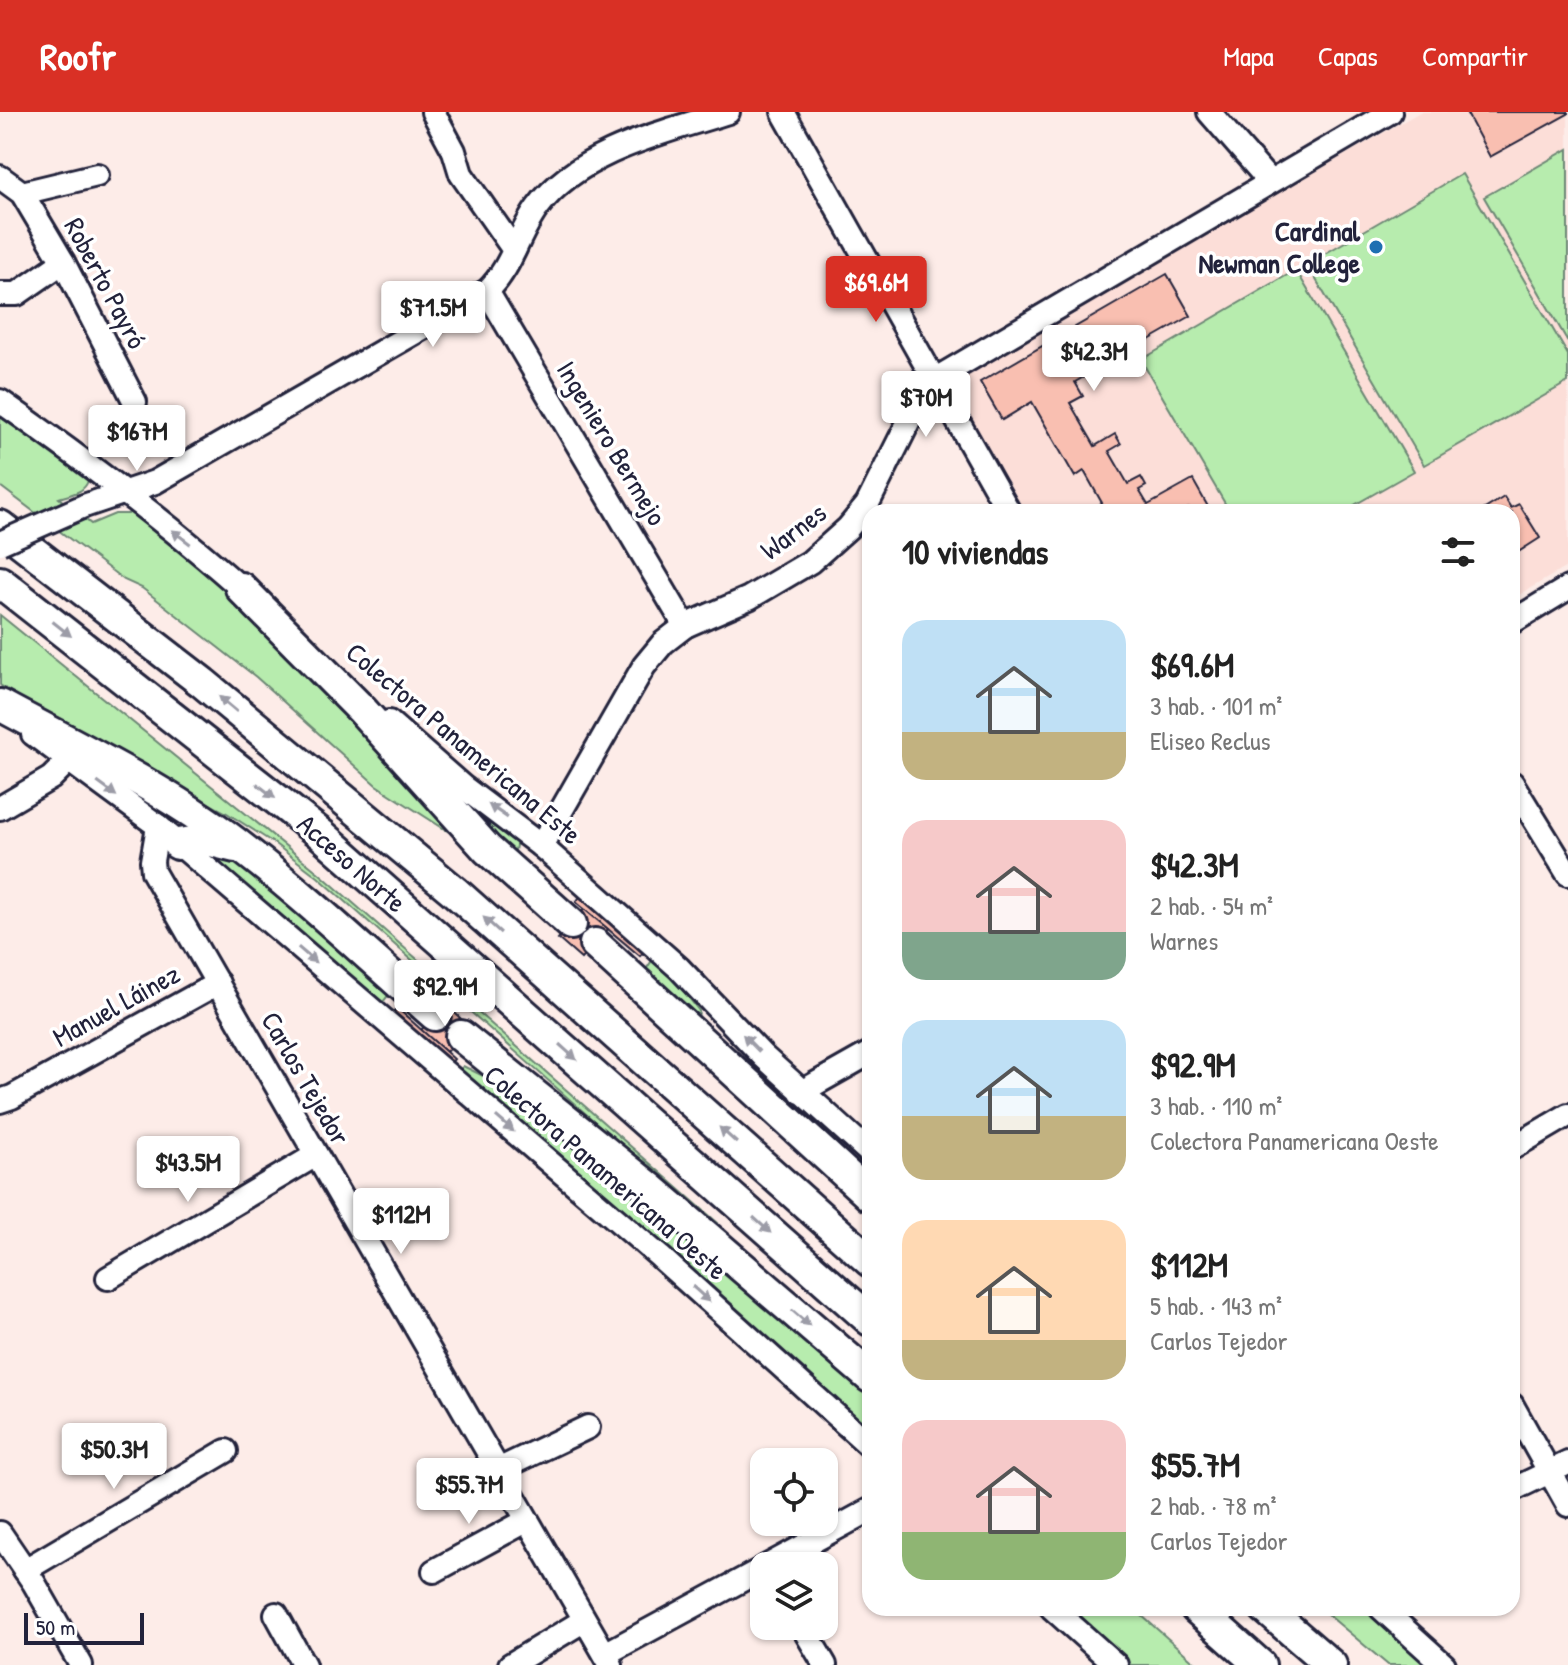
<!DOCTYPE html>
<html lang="es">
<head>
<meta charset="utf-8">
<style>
  :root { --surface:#fff; --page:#f6f6f6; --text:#222; --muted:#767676; --accent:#d93025 }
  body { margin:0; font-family:"Patrick Hand",sans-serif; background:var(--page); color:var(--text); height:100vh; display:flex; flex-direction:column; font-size:30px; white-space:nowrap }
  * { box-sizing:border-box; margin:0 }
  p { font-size:26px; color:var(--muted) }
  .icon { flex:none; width:44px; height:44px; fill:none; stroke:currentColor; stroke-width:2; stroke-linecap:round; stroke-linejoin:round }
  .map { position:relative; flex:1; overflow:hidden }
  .side { position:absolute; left:862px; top:392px; width:658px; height:1112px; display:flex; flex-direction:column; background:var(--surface); border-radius:24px; box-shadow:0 2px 6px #0004 }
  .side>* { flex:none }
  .fabs { position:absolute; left:750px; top:1336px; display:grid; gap:16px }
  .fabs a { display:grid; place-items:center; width:88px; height:88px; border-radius:16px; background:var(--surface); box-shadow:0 2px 6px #0004; font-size:40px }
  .scale { position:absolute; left:24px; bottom:20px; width:120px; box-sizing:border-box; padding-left:8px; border:4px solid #22223b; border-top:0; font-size:22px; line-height:28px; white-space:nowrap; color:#22223b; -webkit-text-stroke:6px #fff; paint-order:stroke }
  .price { position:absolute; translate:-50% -68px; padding:0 18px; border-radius:8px; background:#fff; color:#222; font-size:26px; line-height:52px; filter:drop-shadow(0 2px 4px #0008) }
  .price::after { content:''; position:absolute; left:50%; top:48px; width:24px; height:18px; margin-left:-12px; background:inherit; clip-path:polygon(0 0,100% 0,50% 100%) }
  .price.selected { background:var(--accent); color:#fff }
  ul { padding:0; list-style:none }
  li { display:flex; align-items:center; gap:24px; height:200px; padding:0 40px }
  li span { display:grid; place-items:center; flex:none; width:224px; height:160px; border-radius:24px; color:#555 }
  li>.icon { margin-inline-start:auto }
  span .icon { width:96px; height:96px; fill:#fffc; stroke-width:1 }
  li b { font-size:34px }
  h2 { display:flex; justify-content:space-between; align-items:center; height:96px; padding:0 40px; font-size:34px }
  header { display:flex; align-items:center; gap:48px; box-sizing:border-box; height:112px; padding:0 40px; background:var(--accent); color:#fff }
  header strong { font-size:38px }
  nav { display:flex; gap:44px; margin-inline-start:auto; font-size:28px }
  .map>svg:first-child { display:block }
  .built { fill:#fcded8 }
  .green { fill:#b7ecae; stroke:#6c8774; stroke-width:2 }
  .building { fill:#f9bfb1; stroke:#22223b; stroke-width:2 }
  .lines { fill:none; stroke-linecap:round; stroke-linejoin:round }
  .minor-casing { stroke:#22223b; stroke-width:28 }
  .highway-casing { stroke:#22223b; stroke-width:36 }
  .minor { stroke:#fff; stroke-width:22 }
  .highway { stroke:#fff; stroke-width:30 }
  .minor-bridge-casing { stroke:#22223b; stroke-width:28; stroke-linecap:butt }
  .minor-bridge { stroke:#fff; stroke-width:22 }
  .oneway { fill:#9c9ca7 }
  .poi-dot { fill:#1f6fb2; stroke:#fff; stroke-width:3 }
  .labels { text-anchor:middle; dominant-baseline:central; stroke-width:7; stroke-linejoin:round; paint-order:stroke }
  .poi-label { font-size:28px; font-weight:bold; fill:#22223b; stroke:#fff; text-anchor:end }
  .street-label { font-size:28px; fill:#22223b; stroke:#fff }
</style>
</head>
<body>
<header>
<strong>Roofr</strong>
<nav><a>Mapa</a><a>Capas</a><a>Compartir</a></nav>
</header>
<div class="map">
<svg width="1568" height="1553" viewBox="0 0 1568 1553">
  <rect width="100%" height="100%" fill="#fdece8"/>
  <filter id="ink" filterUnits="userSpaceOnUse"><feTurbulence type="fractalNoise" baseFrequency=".0125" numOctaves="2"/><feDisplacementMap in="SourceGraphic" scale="16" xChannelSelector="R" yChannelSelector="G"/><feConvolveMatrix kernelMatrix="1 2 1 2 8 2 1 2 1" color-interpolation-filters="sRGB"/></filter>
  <g filter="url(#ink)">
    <polygon class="built" points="1420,0 1568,0 1568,454 1512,487 1512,400 1025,400 950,269"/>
    <g class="green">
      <polygon points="1568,37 1568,227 1567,228 1484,85"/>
      <polygon points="1462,62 1568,243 1568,270 1424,353 1307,152"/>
      <polygon points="1296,158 1414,359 1342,400 1230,400 1141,248"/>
      <path d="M 0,301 L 68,349 L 88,369 C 83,382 70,382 59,386 L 91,412 L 115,402 L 128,402 L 129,399 L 140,405 L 213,462 L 391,640 L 440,705 L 446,718 L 376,673 L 256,565 L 142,476 L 124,468 L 0,374 Z"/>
      <polygon points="0,503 319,761 718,1111 714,1115 318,765 275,732 227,701 45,604 0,573"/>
      <path d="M 432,660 L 518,722 L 515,739 C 493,732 450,679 432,660 Z"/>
      <polygon points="199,735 251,756 390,881 379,895"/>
      <polygon points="653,847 672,864 699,899 698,906 645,859"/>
      <polygon points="463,954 512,978 870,1271 870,1317 866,1320 458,962"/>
      <polygon points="1066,1496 1133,1496 1198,1553 1131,1553"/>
      <polygon points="1320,1496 1366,1496 1430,1553 1388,1553"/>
    </g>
    <g class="building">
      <polygon points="1466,0 1568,0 1568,2 1490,45"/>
      <polygon points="1167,162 1191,204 1075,270 1083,284 1070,291 1095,334 1115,322 1121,332 1109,339 1128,372 1141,365 1146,374 1139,378 1148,393 1193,368 1211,400 1191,400 1189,396 1182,400 1087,400 1102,391 1084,359 1075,365 1032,290 1002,308 980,270"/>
      <polygon points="1504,385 1511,396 1519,392 1540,426 1512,444 1512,400 1480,400"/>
      <polygon points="582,782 646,837 640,844 576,790"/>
      <polygon points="584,797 608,817 581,847 558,827"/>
      <polygon points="445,892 469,914 446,940 421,918"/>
      <polygon points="397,896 454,947 450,952 393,901"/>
    </g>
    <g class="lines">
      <g class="minor-casing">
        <g id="minor">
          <polyline points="433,0 454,39 461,62 514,138"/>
          <polyline points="783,0 1009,400"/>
          <polyline points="1209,0 1270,70"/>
          <polyline points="0,65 22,81 63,150 135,290"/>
          <polyline points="22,81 97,63"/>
          <polyline points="487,179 685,514"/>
          <polyline points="0,182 17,182 63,150"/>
          <path d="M 0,289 C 87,350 172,414 251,485"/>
          <path d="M 84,394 L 155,370 L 487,179 C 512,156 518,121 538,95 C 579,39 665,20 728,0"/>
          <polyline points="1512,510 1568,476"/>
          <polyline points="389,610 463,675 541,734 679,856 763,944 870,1041"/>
          <polyline points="33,622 158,714 660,1145 870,1334"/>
          <polyline points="1512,671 1568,762"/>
          <polyline points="0,696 51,666 68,649"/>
          <polyline points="158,714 152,749 153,760 611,1553"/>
          <polyline points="541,734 644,554 663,531 685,514 749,486 810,450 848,416 867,393 922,283 934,268 1390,0"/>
          <polyline points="801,980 870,941"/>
          <polyline points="0,989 12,985 218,871"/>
          <polyline points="1512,1036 1568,1003"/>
          <polyline points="108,1166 316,1043"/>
          <polyline points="1512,1293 1568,1393"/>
          <polyline points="498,1358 588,1315"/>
          <polyline points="1512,1378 1568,1351"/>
          <polyline points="0,1421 34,1471 81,1553"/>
          <polyline points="767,1454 870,1398"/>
          <polyline points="25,1458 226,1339"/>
          <polyline points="434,1459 526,1409"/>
          <polyline points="1052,1496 1116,1553"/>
          <polyline points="1381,1496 1444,1553"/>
          <polyline points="276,1502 304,1553"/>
          <polyline points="802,1514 825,1553"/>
          <polyline points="605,1542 764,1456"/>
          <polyline points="510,1553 583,1509"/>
        </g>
      </g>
      <g class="highway-casing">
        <g id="highway">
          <polyline points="0,414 203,571 454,779 870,1149"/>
          <polyline points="0,470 322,723 870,1208"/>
          <polyline points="241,476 362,598 487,737 571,812"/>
          <path d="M 0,593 C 83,638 172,680 246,739 C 312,790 372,848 435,903"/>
          <polyline points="178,732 207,728 235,735"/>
          <polyline points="595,832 870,1084"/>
          <polyline points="461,924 650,1076 870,1265"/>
          <polyline points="1196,1496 1260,1553"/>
          <polyline points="1265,1496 1331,1553"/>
        </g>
      </g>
      <use href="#minor" class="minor"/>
      <use href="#highway" class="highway"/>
      <g class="minor-bridge-casing">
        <polyline id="minor-bridge" points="0,431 84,394"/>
      </g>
      <use href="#minor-bridge" class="minor-bridge"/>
    </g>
    <defs><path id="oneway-solid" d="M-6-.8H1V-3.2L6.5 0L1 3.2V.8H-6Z" transform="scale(2)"/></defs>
    <g class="oneway">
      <use href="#oneway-solid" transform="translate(181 425) rotate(-143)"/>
      <use href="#oneway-solid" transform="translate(62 517) rotate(38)"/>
      <use href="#oneway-solid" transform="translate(228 592) rotate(-140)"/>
      <use href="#oneway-solid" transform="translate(107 677) rotate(36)"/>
      <use href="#oneway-solid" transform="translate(266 679) rotate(38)"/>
      <use href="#oneway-solid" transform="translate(498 699) rotate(-145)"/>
      <use href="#oneway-solid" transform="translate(492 813) rotate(-138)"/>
      <use href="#oneway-solid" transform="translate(307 843) rotate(41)"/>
      <use href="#oneway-solid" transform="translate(751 931) rotate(-134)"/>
      <use href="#oneway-solid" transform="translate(568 940) rotate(42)"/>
      <use href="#oneway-solid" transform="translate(505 1012) rotate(41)"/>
      <use href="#oneway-solid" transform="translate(728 1023) rotate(-138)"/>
      <use href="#oneway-solid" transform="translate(762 1113) rotate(42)"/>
      <use href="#oneway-solid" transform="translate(701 1182) rotate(42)"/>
      <use href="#oneway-solid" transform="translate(801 1206) rotate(41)"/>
    </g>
  </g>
  <circle class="poi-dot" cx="1376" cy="135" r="8"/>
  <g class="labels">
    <g class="poi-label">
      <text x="1360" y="119">Cardinal<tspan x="1360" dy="32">Newman College</tspan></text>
    </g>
    <g class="street-label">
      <text transform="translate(106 171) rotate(62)">Roberto Payró</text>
      <text transform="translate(612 331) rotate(59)">Ingeniero Bermejo</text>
      <text transform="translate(793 419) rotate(-37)">Warnes</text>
      <text transform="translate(464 631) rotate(40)">Colectora Panamericana Este</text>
      <text transform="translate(352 751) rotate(41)">Acceso Norte</text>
      <text transform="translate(116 893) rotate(-29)">Manuel Láinez</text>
      <text transform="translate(306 966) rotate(60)">Carlos Tejedor</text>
      <text transform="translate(606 1060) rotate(41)">Colectora Panamericana Oeste</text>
    </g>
  </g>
</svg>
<div class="fabs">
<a><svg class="icon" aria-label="locate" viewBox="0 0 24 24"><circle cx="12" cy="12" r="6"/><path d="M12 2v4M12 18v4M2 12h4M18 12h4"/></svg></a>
<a><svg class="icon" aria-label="layers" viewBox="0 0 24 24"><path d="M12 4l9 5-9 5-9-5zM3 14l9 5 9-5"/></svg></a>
</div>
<div class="scale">50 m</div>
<b class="price selected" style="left:876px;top:212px">$69.6M</b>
<b class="price" style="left:433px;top:237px">$71.5M</b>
<b class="price" style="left:1094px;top:281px">$42.3M</b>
<b class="price" style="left:926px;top:327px">$70M</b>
<b class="price" style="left:137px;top:361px">$167M</b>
<b class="price" style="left:445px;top:916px">$92.9M</b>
<b class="price" style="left:188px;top:1092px">$43.5M</b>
<b class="price" style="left:401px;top:1144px">$112M</b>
<b class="price" style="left:114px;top:1379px">$50.3M</b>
<b class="price" style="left:469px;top:1414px">$55.7M</b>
<section class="side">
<h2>10 viviendas<svg class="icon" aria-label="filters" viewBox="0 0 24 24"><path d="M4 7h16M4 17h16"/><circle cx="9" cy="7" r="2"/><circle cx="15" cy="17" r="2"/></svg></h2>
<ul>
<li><span style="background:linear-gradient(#bfe0f5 70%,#c2b280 0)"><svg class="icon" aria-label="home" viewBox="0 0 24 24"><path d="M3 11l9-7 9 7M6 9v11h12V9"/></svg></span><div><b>$69.6M</b><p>3 hab. · 101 m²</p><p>Eliseo Reclus</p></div></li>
<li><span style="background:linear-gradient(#f6c9c9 70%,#7fa58c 0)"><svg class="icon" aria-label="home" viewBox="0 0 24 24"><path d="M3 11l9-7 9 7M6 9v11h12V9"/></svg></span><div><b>$42.3M</b><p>2 hab. · 54 m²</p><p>Warnes</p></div></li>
<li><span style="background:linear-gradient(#bfe0f5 60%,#c2b280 0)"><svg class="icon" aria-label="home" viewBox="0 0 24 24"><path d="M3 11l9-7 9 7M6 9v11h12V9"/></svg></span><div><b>$92.9M</b><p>3 hab. · 110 m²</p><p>Colectora Panamericana Oeste</p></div></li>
<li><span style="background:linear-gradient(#ffd9b3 75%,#c2b280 0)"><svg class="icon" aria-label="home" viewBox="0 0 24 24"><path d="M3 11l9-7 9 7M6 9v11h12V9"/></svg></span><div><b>$112M</b><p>5 hab. · 143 m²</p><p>Carlos Tejedor</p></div></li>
<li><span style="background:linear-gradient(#f6c9c9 70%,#8fb573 0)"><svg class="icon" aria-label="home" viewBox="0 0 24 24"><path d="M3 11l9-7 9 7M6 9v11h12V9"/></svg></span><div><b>$55.7M</b><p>2 hab. · 78 m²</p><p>Carlos Tejedor</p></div></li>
</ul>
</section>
</div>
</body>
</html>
